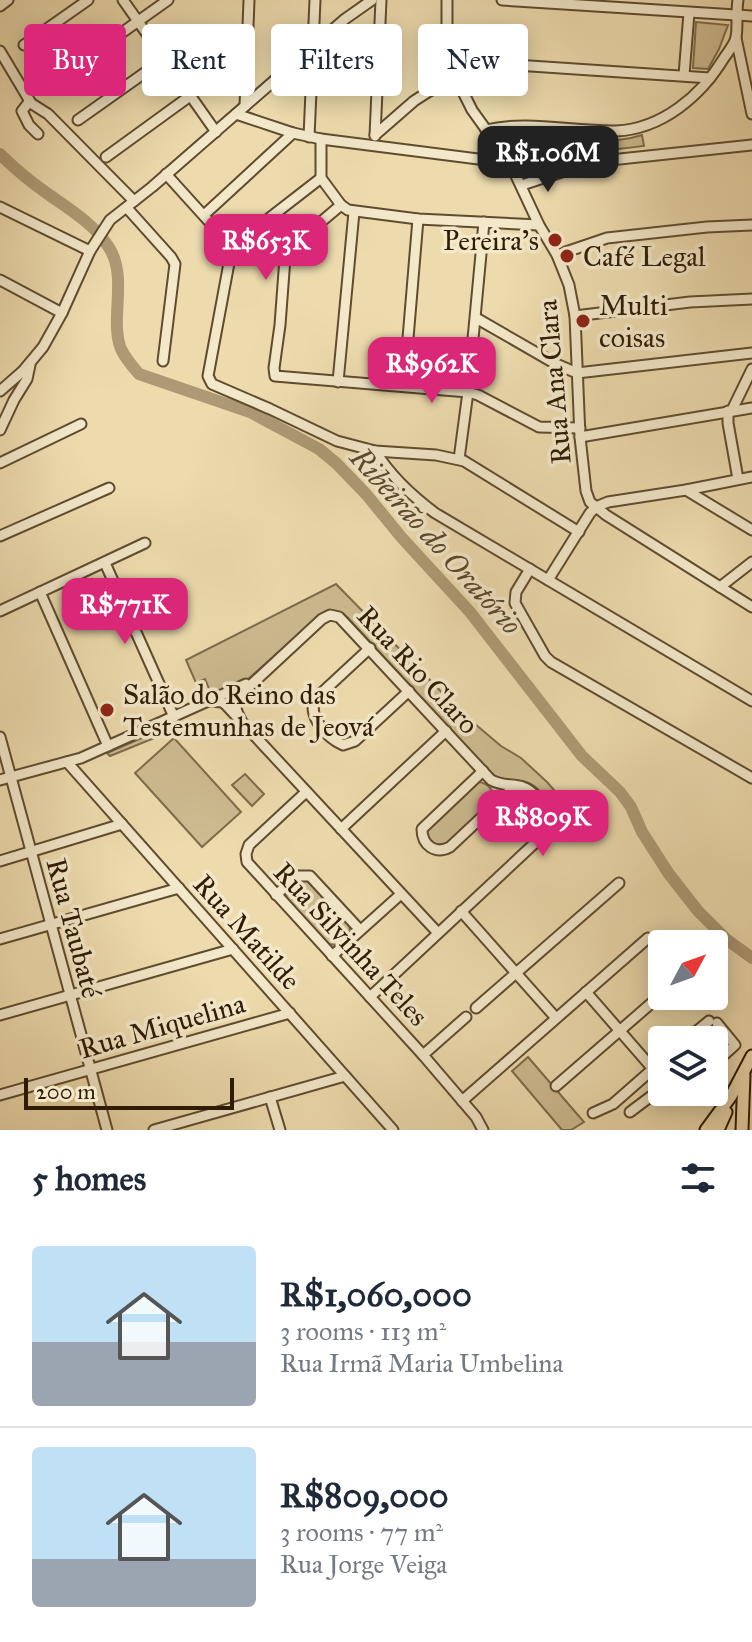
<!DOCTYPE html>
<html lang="en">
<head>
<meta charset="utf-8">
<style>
  :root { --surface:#fff; --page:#f2f2f3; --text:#1f2937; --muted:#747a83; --line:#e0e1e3; --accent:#db2777 }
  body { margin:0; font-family:"IM FELL Great Primer",serif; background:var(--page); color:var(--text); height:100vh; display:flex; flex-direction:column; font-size:30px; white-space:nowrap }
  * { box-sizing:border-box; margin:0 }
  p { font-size:26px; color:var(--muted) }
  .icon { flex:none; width:44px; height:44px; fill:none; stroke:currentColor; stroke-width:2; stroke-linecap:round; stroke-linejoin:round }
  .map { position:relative; height:1130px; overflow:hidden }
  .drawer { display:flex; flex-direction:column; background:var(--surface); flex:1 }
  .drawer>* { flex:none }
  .banner { position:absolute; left:24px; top:24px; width:704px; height:72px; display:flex; gap:16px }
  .needle { width:52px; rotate:49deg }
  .fabs { position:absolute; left:648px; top:930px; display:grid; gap:16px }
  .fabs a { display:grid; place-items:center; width:80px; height:80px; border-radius:8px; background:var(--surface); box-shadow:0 4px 20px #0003; font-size:40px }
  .scale { position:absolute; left:24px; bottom:20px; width:210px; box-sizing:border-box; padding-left:8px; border:4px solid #301c05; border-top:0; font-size:22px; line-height:28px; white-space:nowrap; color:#301c05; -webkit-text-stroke:6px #f3e8ca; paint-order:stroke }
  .price { position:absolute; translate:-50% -68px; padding:0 18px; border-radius:16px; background:var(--accent); color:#fff; font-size:26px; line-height:52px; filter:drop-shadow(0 2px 4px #0008) }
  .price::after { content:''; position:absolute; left:50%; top:48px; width:24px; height:18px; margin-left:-12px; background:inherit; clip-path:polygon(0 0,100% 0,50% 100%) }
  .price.on { background:#222; color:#fff }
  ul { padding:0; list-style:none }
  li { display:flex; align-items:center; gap:24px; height:200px; padding:0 32px }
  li+li { border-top:2px solid var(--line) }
  li span { display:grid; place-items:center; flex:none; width:224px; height:160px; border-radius:8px; color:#555 }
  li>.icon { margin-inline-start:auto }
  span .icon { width:96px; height:96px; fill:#fffc; stroke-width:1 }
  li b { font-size:34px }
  h2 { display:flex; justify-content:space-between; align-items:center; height:96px; padding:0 32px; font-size:34px }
  .chip { padding:0 28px; border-radius:8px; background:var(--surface); box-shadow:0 4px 20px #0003; font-size:28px; line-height:72px }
  .chip.on { background:var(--accent); color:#fff }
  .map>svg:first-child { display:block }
  .green { fill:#cdbb91; stroke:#7e6c4b; stroke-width:2 }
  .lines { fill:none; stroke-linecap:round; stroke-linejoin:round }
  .river { stroke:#ad9a75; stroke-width:12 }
  .minor-casing { stroke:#5f4c2f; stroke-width:13 }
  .major-casing { stroke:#301c05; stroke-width:15 }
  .minor { stroke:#f3e8ca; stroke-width:9 }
  .major { stroke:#eddbae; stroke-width:11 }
  .poi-dot { fill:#8f2418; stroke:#f3e8ca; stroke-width:3 }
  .labels { text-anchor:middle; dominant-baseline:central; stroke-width:7; stroke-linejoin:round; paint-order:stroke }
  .poi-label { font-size:28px; fill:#301c05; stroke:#f3e8ca; text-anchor:start }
  .street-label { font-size:28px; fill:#301c05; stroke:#f3e8ca }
  .water-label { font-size:30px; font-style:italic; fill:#5c482c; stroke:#f3e8ca }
</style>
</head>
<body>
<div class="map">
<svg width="752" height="1130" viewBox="0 0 752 1130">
  <rect width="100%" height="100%" fill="#eddbae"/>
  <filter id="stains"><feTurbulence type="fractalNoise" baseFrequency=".0025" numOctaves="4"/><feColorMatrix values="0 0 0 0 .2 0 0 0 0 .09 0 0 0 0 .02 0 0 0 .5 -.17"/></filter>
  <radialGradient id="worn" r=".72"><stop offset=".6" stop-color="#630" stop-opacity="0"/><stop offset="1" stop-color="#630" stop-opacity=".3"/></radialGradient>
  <g class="green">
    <polygon points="696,22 728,25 719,49 708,69 693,68"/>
    <path d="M 642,135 L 644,146 L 585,153 L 533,170 L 515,144 L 519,136 C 558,138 605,147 642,135 Z"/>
    <path d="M 336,584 L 462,713 L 501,746 L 521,758 L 547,782 L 575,814 L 563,825 C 554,815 562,825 558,813 C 555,806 537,787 531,784 C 518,777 507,784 492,774 L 347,617 C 339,610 330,610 321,614 L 247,680 L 212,696 L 205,679 L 196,683 L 186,660 Z"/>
    <polygon points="174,724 179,728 110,756 107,753"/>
    <polygon points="174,738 241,812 202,847 135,773"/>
    <polygon points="245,774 264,794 252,806 232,785"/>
    <path d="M 478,782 C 488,783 495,790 493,801 L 448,844 L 437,848 L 426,837 L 426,829 Z"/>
    <path d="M 308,879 L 349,924 C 352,935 346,940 337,945 L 327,944 L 288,902 C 282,886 295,880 308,879 Z"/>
    <polygon points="528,1057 584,1122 571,1130 562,1130 512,1071"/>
  </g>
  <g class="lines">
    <path class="river" d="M 0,154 C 15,169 31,182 48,194 C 69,209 93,223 108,246 C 129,276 109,319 121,349 C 125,358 132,366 139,374 L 250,412 L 319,449 L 336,463 L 366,494 L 402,538 L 470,612 L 582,756 L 620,792 L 631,807 L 642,832 L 669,874 L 698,911 L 726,939 L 752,958"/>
    <g class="minor-casing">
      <g id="minor">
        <polyline points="123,0 216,132"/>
        <polyline points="447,0 447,45 456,78 472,110 510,163 539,225 557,255 569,285 575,316 580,437 586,491 590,502 606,515 752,607"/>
        <polyline points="502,0 752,16"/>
        <polyline points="0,6 8,0"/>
        <polyline points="736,38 752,114"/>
        <polyline points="24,45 88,0"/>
        <polyline points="0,51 31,103"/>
        <polyline points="684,75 689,13"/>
        <polyline points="51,83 168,0"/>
        <polyline points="245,106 249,0"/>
        <polyline points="236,114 293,133 321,139 510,163"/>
        <polyline points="78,120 191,40"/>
        <path d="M 486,130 C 528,120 573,132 616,131 C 662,129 701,96 724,58 C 728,52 735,44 736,37 C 738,28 736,11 738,0"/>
        <polyline points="38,134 29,125 22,111 29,102 48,114 134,201"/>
        <polyline points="375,135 414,101 428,92 463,74 502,64 710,78"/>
        <polyline points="375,136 381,0"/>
        <polyline points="309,137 315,0"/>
        <polyline points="321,139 321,178 341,205 348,210 418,219 539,225"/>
        <polyline points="106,157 190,96"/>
        <polyline points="166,174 232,247 208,376 212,384 270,409 337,441 375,451 436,455 464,461 579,532"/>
        <polyline points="522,185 586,164 601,161 752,145"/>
        <polyline points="341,205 296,243 285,258 280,325 274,368 275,376 468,392 478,395 539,427 580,428"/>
        <polyline points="0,207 90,251"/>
        <polyline points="127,208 171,257 175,264 163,361"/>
        <polyline points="204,215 293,133"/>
        <polyline points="232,247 321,178"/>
        <polyline points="557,255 607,238 707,227 752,225"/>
        <polyline points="0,280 62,313"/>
        <polyline points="575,316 690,302 752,299"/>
        <polyline points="476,318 556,364 577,373 752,353"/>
        <polyline points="338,382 354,212"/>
        <polyline points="404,386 418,219"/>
        <polyline points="0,391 23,371 43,347 62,313 90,251 110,220 152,187 345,19 372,0"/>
        <polyline points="732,410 752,369"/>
        <polyline points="728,411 728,423 738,479"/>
        <polyline points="0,430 14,400 27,379 30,365"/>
        <polyline points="580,437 752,408"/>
        <path d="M 375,451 C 390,475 412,496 435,513 L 752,701"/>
        <polyline points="459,459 468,392 484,222"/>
        <polyline points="0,463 81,424"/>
        <polyline points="686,490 752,530"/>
        <polyline points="0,536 109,488"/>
        <polyline points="105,563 174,717"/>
        <polyline points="530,569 516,592 515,603 545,656 551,662 752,778"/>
        <polyline points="548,580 590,513 596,507 608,502 686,490 752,477"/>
        <polyline points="720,587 752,562"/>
        <polyline points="40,592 108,746"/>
        <polyline points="0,611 145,543"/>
        <path d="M 370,648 L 315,699 C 307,716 327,738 343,745 L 355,741 L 409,691"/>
        <polyline points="210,701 222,702 226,705 438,933"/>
        <path d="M 243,724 C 238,714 232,706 239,696 L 322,619 L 330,615 L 339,617 L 491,780 C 504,787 511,783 523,787 C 531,789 549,808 552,815 C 554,822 553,822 551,828 L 370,997"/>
        <polyline points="0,737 107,1130"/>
        <polyline points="67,762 393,1130"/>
        <path d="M 483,771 L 422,829 C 422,845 435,855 450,847 L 515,786"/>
        <polyline points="0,780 81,758 246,684"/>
        <polyline points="306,792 249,845 246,854 247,862 423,1055 476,1117 483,1130"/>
        <polyline points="341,829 446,731"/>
        <polyline points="0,861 122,824"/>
        <polyline points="276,895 297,876 310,876 360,930"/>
        <polyline points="461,911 556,1018"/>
        <polyline points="0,939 179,888"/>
        <polyline points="332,956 401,894"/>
        <polyline points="586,992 653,1069"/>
        <polyline points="476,1008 619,883"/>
        <polyline points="0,1015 233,949"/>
        <polyline points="686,1040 709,1021"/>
        <polyline points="423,1055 466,1017"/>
        <polyline points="714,1064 735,1045 717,1023"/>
        <polyline points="556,1086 662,994"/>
        <polyline points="672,1092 674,1094 684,1092"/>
        <polyline points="713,1092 729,1100"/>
        <polyline points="0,1095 290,1013"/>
        <polyline points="270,1097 280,1130"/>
        <polyline points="462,1101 648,938"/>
        <polyline points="630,1112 662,1088"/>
        <polyline points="593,1113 613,1104 662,1061"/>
        <polyline points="154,1130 345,1076"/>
      </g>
    </g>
    <g class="major-casing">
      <g id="major">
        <polyline points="706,1130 731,1096 752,1056"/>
        <polyline points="718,1130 726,1112"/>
        <polyline points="742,1130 744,1075"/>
      </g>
    </g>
    <use href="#minor" class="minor"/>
    <use href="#major" class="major"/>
  </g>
  <g class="poi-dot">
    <circle cx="555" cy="240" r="8"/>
    <circle cx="567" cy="256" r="8"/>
    <circle cx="583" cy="321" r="8"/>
    <circle cx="107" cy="710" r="8"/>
  </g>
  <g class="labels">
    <g class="poi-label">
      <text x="539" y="240" text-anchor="end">Pereira's</text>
      <text x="583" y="256">Café Legal</text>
      <text x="599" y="305">Multi<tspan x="599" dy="32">coisas</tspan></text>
      <text x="123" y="694">Salão do Reino das<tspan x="123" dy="32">Testemunhas de Jeová</tspan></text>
    </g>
    <g class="street-label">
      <text transform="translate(554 382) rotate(-95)">Rua Ana Clara</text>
      <text transform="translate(418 670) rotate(47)">Rua Rio Claro</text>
      <text transform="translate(74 928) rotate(75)">Rua Taubaté</text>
      <text transform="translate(247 932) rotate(48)">Rua Matilde</text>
      <text transform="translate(351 944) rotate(47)">Rua Silvinha Teles</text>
      <text transform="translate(162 1026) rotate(-16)">Rua Miquelina</text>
    </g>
    <g class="water-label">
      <text transform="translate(436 541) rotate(48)">Ribeirão do Oratório</text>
    </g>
  </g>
  <rect width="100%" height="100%" filter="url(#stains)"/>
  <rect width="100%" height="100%" fill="url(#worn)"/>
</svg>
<div class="fabs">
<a><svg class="needle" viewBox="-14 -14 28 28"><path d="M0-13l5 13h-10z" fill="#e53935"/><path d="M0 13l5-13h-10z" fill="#747a83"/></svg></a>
<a><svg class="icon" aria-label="layers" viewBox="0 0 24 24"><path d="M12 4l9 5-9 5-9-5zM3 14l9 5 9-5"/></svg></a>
</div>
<div class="scale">200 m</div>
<b class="price on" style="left:548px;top:194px">R$1.06M</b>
<b class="price" style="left:266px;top:282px">R$653K</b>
<b class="price" style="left:432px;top:405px">R$962K</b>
<b class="price" style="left:125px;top:646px">R$771K</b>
<b class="price" style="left:543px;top:858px">R$809K</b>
<div class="banner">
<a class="chip on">Buy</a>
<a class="chip">Rent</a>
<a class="chip">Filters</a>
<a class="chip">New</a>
</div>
</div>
<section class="drawer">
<h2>5 homes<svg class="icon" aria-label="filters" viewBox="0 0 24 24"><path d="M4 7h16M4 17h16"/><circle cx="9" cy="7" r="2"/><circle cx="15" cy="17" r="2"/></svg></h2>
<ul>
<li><span style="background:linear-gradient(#bfe0f5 60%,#9aa5b1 0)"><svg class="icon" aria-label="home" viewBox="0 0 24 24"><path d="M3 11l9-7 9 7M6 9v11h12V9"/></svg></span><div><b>R$1,060,000</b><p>3 rooms · 113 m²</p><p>Rua Irmã Maria Umbelina</p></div></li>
<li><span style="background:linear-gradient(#bfe0f5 70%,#9aa5b1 0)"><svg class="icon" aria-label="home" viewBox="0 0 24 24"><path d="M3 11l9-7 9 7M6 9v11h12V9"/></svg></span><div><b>R$809,000</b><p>3 rooms · 77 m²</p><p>Rua Jorge Veiga</p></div></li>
</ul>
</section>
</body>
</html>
